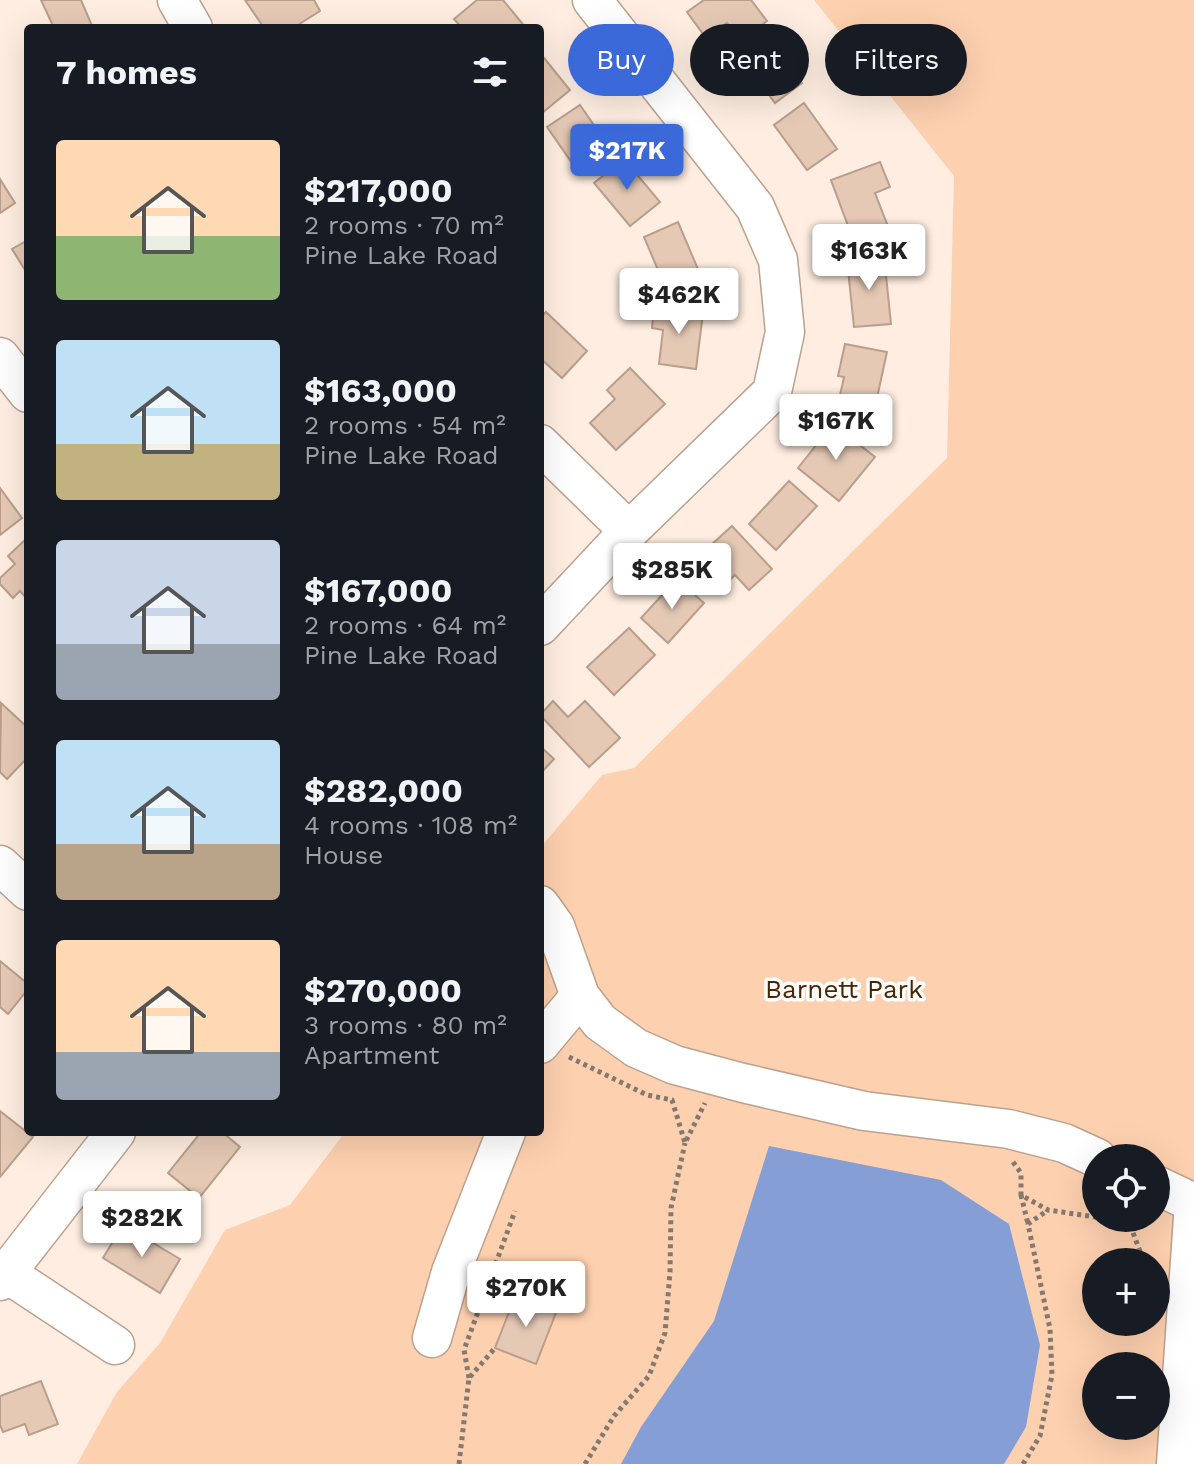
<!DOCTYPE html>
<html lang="en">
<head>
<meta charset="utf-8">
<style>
  :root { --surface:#171b24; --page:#20242c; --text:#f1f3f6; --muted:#9ea1a6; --accent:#3c69da }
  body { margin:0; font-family:"Work Sans",sans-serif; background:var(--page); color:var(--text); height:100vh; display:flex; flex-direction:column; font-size:30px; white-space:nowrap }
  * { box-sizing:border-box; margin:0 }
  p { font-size:26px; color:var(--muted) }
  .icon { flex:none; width:44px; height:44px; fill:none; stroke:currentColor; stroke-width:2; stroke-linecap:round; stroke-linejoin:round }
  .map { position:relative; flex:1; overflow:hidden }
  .drawer { position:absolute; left:24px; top:24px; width:520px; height:1112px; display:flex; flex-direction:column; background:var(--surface); border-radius:8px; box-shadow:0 8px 32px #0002 }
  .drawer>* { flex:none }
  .top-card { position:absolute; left:568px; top:24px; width:506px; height:72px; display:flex; gap:16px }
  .tools { position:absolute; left:1082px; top:1144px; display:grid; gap:16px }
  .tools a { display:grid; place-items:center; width:88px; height:88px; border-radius:50%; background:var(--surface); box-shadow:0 8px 32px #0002; font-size:40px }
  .price { position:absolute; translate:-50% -68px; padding:0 18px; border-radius:8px; background:#fff; color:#222; font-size:26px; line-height:52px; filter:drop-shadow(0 2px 4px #0008) }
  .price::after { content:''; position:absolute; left:50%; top:48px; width:24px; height:18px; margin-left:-12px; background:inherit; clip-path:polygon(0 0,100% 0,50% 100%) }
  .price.active { background:var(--accent); color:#fff }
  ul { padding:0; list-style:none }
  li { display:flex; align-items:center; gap:24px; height:200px; padding:0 32px }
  li span { display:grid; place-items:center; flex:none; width:224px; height:160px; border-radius:8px; color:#555 }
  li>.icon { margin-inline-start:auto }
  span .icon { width:96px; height:96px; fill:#fffc; stroke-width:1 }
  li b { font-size:34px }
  h2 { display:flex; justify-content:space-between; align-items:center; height:96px; padding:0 32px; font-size:34px }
  .tag { padding:0 28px; border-radius:36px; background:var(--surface); box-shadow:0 8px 32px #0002; font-size:28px; line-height:72px }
  .tag.active { background:var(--accent); color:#fff }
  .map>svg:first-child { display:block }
  .green { fill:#fdd0af; fill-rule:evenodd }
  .water { fill:#859fd6 }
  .building { fill:#e5c9b5; stroke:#b99e8b; stroke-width:2 }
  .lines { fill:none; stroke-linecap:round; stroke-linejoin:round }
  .minor-casing { stroke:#bca18d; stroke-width:41 }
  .path { stroke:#85796f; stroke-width:5; stroke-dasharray:4 4; stroke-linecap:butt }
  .minor { stroke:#fff; stroke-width:38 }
  .labels { text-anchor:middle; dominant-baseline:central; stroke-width:7; stroke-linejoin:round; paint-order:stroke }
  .park-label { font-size:26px; fill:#4a2604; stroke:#fdfdfd }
</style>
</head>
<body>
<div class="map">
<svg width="1194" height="1464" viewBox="0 0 1194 1464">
  <rect width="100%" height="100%" fill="#feede0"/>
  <path class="green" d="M 814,0 L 1194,0 L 1194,1464 L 77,1464 L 117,1392 L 160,1343 L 225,1230 L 290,1205 L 345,1132 L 540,1132 L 540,848 L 602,775 L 634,768 L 947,458 L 954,176 ZM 1096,1158 L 1156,1158 L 1156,1218 L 1096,1218 ZM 1096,1262 L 1156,1262 L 1156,1322 L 1096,1322 ZM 1096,1366 L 1156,1366 L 1156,1426 L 1096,1426 Z"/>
  <polygon class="water" points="769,1146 941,1180 1009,1224 1040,1345 1026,1427 1004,1464 621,1464 641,1427 714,1321"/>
  <g class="building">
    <polygon points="41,0 81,0 93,28 54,28"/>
    <polygon points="245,0 314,0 320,11 293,28 264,28"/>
    <polygon points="477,0 503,0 526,28 462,28 454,19"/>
    <polygon points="704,0 751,0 767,21 740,41 727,23 706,38 687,12"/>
    <polygon points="771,40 802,83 775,103 760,83 743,95 726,73"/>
    <polygon points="540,53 570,90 541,114 540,113"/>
    <polygon points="804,103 837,149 807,170 774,125"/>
    <polygon points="580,105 612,151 579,173 547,127"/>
    <polygon points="624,159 660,202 630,226 594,183"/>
    <polygon points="880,162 890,187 875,193 889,229 854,242 831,180"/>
    <polygon points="0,179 15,203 0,213"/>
    <polygon points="678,222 700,274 666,289 644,237"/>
    <polygon points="28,240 28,275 12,249"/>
    <polygon points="884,256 891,324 854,327 847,260"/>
    <polygon points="654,307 703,313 696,369 659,364 663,330 652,328"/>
    <polygon points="546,312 587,351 562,378 540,358 540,318"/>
    <polygon points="845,344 887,352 875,407 839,400 844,377 838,376"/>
    <polygon points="630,368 665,404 616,450 590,423 615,399 607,390"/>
    <polygon points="833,424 875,457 839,501 798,468"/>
    <polygon points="789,481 817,506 776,550 749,524"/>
    <polygon points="0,488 22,518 0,535"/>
    <polygon points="732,526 772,569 749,590 735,575 716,593 689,565"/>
    <polygon points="28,537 28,600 20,591 13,598 0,584 0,578 15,564 8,556"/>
    <polygon points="677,579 704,603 668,643 641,618"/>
    <polygon points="629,628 655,655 614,695 587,667"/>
    <polygon points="553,701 568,717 585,701 620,738 589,767 540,715"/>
    <polygon points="1,703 28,728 28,757 7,779 0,772"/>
    <polygon points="540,746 554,759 540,774"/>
    <polygon points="0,961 28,984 28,989 8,1014 0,1007"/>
    <polygon points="0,1111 33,1137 0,1177"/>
    <polygon points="201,1132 222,1132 240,1147 199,1198 168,1173"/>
    <polygon points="123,1225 180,1259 160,1293 103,1258"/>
    <polygon points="516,1294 557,1310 536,1364 495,1348"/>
    <polygon points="41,1381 58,1424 29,1435 25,1424 3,1432 0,1425 0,1396"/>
  </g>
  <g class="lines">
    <g class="minor-casing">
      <g id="minor">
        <polyline points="177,0 193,28"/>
        <polyline points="0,357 28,393"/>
        <polyline points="540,444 629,531"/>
        <polyline points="540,626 629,531 772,392 785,332 778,260 755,207 592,0"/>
        <polyline points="0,865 28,891"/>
        <polyline points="540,905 555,926 580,996 600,1022 636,1048 675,1065 743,1083 864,1111 1009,1129 1064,1143 1097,1158"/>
        <polyline points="540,1044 580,996"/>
        <polyline points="1156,1185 1194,1203"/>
        <polyline points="0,1269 115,1345"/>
        <polyline points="0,1281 116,1132"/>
        <polyline points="432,1338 451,1272 506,1132"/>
        <polyline points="1176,1464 1194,1203"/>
      </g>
    </g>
    <g class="path">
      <polyline points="569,1057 647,1095 672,1100 685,1143 705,1103"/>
      <polyline points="1013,1162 1021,1173 1021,1195 1048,1210 1129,1222 1144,1262"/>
      <polyline points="1021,1195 1028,1224"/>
      <polyline points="469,1378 464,1350 515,1211"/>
      <polyline points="459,1464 469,1378 495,1348"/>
      <polyline points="585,1464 614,1416 649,1376 665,1333 670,1272 671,1208 685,1143"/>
      <polyline points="1023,1464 1040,1436 1052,1375 1050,1329 1028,1224 1048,1210"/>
    </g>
    <use href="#minor" class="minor"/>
  </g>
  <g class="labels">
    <g class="park-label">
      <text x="844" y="989">Barnett Park</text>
    </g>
  </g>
</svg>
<div class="tools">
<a><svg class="icon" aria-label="locate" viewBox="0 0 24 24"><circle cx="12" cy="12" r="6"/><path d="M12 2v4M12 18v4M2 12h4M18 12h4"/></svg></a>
<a>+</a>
<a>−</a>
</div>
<b class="price active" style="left:627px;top:192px">$217K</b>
<b class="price" style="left:869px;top:292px">$163K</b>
<b class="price" style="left:679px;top:336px">$462K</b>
<b class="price" style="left:836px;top:462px">$167K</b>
<b class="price" style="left:672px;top:611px">$285K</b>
<b class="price" style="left:142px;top:1259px">$282K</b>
<b class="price" style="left:526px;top:1329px">$270K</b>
<div class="top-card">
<a class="tag active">Buy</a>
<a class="tag">Rent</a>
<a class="tag">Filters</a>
</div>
<section class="drawer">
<h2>7 homes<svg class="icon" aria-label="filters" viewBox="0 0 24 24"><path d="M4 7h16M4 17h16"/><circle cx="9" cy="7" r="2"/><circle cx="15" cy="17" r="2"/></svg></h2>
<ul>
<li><span style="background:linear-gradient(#ffd9b3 60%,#8fb573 0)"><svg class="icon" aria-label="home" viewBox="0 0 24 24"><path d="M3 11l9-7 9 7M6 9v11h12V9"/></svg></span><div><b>$217,000</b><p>2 rooms · 70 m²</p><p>Pine Lake Road</p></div></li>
<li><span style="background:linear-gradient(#bfe0f5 65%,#c2b280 0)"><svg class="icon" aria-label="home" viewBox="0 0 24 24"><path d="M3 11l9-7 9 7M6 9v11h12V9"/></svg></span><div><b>$163,000</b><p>2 rooms · 54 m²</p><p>Pine Lake Road</p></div></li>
<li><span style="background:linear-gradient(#c9d6e8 65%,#9aa5b1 0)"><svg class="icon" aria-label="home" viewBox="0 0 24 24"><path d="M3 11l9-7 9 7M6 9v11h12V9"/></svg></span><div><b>$167,000</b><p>2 rooms · 64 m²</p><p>Pine Lake Road</p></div></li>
<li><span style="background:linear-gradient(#bfe0f5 65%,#b9a48a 0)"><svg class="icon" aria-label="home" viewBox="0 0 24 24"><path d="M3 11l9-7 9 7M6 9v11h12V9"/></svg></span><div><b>$282,000</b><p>4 rooms · 108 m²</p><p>House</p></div></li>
<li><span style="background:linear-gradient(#ffd9b3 70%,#9aa5b1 0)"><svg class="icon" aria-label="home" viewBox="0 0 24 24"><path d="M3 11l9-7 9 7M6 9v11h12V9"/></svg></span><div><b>$270,000</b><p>3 rooms · 80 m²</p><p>Apartment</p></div></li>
</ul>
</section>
</div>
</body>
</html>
